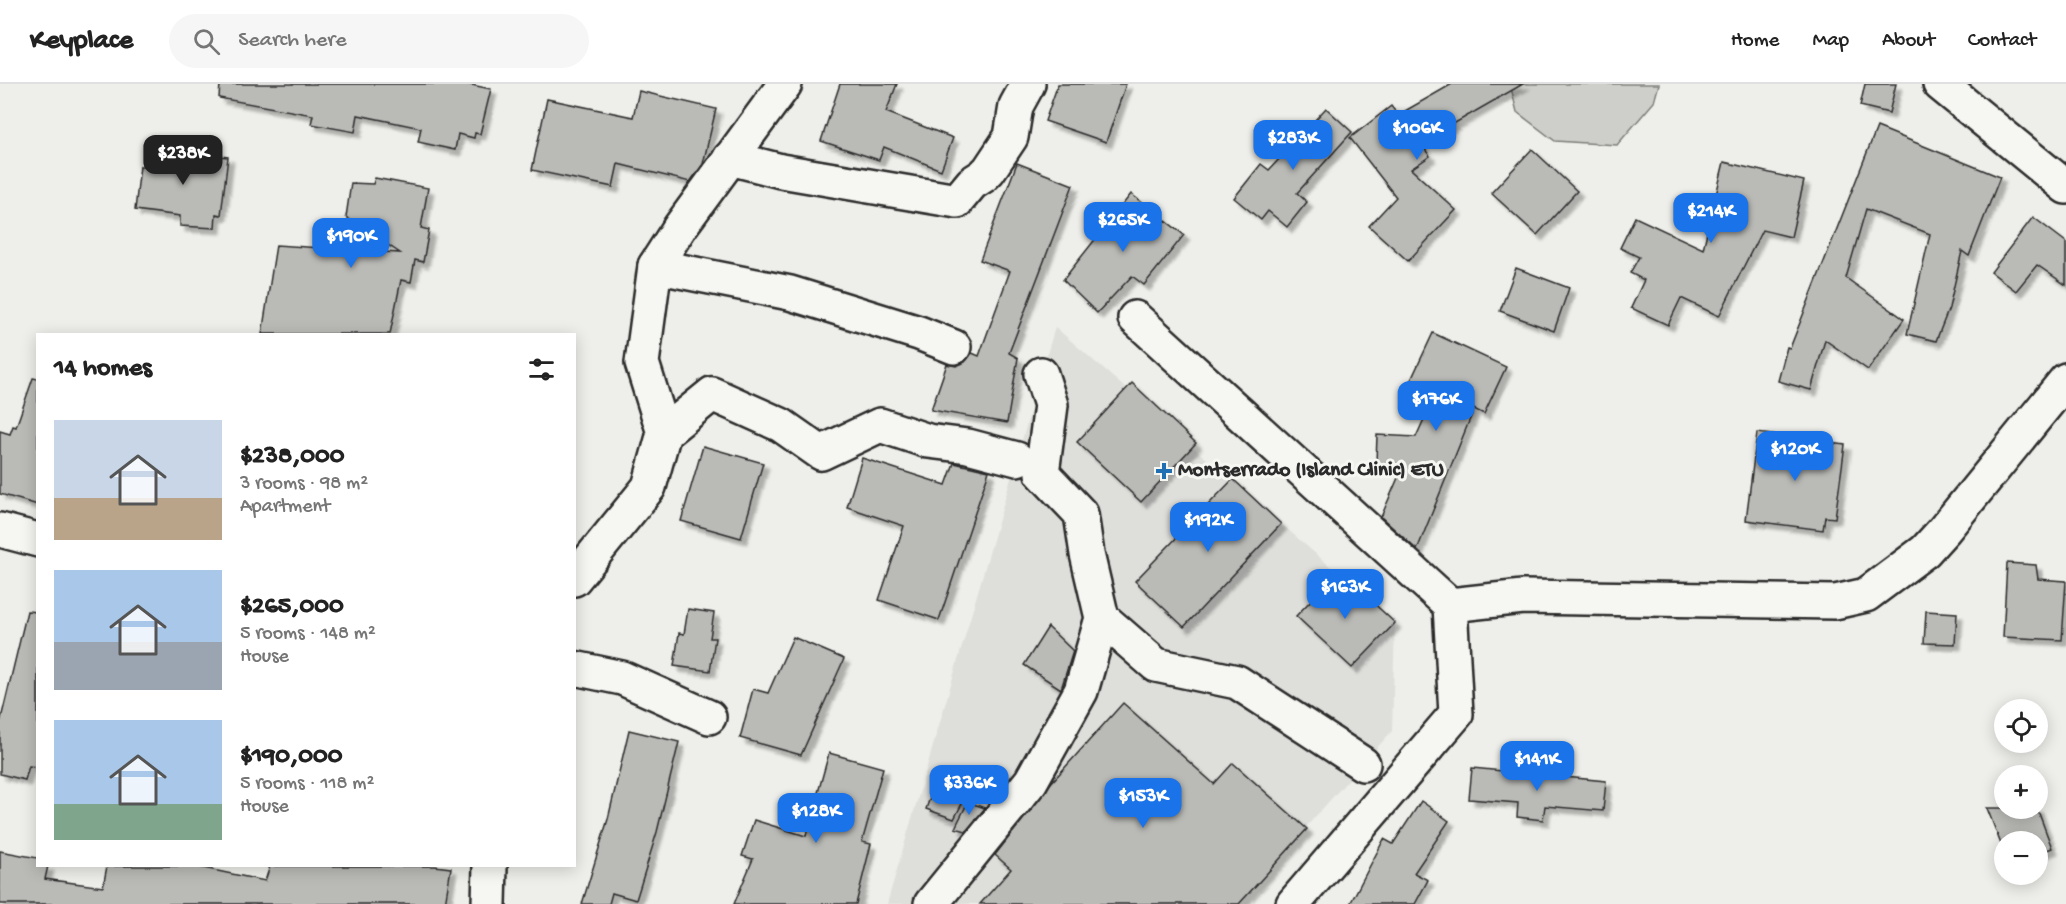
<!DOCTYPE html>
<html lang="en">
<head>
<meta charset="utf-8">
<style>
  :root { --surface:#fff; --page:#f6f6f6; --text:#222; --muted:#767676; --line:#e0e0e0; --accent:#1a73e8 }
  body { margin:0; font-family:"Gochi Hand",sans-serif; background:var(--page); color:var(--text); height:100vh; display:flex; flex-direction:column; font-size:22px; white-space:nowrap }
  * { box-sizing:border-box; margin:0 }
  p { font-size:20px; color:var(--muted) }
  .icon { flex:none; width:33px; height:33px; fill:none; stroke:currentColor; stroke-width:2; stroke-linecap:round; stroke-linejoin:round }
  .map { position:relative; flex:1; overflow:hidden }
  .drawer { position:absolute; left:36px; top:249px; width:540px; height:534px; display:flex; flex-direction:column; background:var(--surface); border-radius:0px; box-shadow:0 3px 15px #0003 }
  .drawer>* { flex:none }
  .buttons { position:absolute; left:1994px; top:615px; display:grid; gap:12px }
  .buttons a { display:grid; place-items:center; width:54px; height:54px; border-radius:50%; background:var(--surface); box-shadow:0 3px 15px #0003; font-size:30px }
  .price { position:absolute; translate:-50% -51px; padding:0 14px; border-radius:12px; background:var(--accent); color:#fff; font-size:20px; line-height:39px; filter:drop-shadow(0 2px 3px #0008) }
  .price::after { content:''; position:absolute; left:50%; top:36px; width:18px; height:14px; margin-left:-9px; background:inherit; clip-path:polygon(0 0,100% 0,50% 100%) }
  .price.current { background:#222; color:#fff }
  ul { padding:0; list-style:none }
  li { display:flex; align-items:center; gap:18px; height:150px; padding:0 18px }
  li span { display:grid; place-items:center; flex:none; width:168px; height:120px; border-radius:0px; color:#555 }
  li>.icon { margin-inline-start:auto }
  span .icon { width:72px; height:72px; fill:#fffc; stroke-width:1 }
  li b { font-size:26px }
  h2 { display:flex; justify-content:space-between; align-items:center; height:72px; padding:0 18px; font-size:26px }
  header { display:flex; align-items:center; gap:36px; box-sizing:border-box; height:84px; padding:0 30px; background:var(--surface); border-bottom:2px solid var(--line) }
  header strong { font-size:28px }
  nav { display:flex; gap:33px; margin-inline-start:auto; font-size:21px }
  .search { width:420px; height:54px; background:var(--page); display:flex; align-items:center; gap:15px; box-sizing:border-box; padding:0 21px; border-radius:33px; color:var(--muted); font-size:22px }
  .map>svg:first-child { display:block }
  .built { fill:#dededb }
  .green { fill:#cececa; stroke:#7c7c7a; stroke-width:1.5 }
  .building { fill:#babab7; stroke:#2b2b2b; stroke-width:1.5; filter:url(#shadow) }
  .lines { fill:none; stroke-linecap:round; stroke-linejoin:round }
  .minor-casing { stroke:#2b2b2b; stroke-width:38 }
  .minor { stroke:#f6f6f2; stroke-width:33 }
  .poi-dot { fill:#1f6fb2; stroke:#f6f6f2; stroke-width:2 }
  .labels { text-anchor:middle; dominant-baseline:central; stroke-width:6; stroke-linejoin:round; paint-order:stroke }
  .poi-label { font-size:21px; font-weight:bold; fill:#2b2b2b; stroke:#f6f6f2; text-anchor:start }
</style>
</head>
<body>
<header>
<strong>Keyplace</strong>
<div class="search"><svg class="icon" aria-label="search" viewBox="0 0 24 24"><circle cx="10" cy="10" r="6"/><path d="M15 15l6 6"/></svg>Search here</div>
<nav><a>Home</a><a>Map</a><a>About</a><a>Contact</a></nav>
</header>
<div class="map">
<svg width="2066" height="820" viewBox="0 0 2066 820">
  <defs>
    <filter id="shadow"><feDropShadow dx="5.5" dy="5.5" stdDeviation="1.5" flood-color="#0004"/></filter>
  </defs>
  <rect width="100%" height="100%" fill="#eeeeea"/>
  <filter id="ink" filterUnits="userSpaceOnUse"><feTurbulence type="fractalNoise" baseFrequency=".0167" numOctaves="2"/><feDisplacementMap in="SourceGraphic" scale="12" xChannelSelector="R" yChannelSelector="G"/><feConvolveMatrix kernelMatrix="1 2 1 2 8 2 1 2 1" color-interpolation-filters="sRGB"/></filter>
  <g filter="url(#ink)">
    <polygon class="built" points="1055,243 1395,539 1392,647 1237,820 887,820"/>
    <polygon class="green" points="1510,0 1659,0 1654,18 1617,61 1555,57 1517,28"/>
    <g class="building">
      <polygon points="220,0 467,0 491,5 480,50 475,49 474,54 458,50 455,66 418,58 421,44 358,31 355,48 311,40 313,31 219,14"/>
      <polygon points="840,0 897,0 886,28 953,54 941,86 884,63 879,76 821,57"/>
      <polygon points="1058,0 1126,0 1106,58 1045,37"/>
      <polygon points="1452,0 1523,0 1420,59 1430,72 1411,85 1456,126 1408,177 1369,142 1396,113 1350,54 1391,22 1398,31"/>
      <polygon points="1865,0 1896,0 1889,29 1860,22"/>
      <polygon points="639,7 716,25 703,80 690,98 618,80 613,103 532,86 547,15 633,33"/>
      <polygon points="1326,24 1352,48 1297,109 1307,118 1287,143 1268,127 1261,136 1234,114 1261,80 1269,86"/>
      <polygon points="1877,43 2000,93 1969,172 1962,167 1949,224 1936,257 1907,250 1930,150 1866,125 1846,194 1904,235 1868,286 1825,256 1811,306 1778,297 1787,263 1790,264"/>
      <polygon points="148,64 228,73 221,131 216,130 215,144 180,142 180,132 135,126 140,82 146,82"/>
      <polygon points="1532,65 1577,107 1537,151 1491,109"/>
      <polygon points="1724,78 1804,97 1791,153 1762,146 1719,232 1681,214 1668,241 1631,224 1644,196 1630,189 1639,173 1620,164 1635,133 1703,165"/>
      <polygon points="1017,79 1073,101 1009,269 1018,274 1007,339 931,326 947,280 956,282 965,278 972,269 979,272 1010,187 980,176"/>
      <polygon points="375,94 428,104 421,144 429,146 423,178 415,176 411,198 401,196 390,250 262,250 276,161 400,169 346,133 351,99 373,100"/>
      <polygon points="1131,110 1184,151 1144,201 1132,192 1097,229 1063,196"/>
      <polygon points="2033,133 2066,158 2066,201 2037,181 2016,207 1991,188"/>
      <polygon points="1516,184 1569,204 1554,247 1500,227"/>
      <polygon points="1433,249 1506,283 1484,330 1474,325 1417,466 1381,433 1404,380 1376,379 1377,351 1416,353 1436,308 1411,296"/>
      <polygon points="33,294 38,295 38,421 0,410 0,347 10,350 13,342 16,343"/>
      <polygon points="1132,299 1196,359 1141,418 1077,358"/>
      <polygon points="1757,349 1845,361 1835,434 1825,433 1823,446 1746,436"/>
      <polygon points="703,362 763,379 741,454 681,437"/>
      <polygon points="862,374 946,401 954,379 989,387 939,536 879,516 904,442 847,423"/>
      <polygon points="1233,395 1281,440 1184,543 1135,497"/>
      <polygon points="2007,479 2036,481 2038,495 2066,497 2062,556 2003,553"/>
      <polygon points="1339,487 1395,539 1352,584 1296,532"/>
      <polygon points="688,525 714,529 710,554 715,554 710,587 674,582 679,549 684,550"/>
      <polygon points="27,527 38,528 38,683 29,682 25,696 0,690 0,639"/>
      <polygon points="1926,527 1957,529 1955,560 1924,559"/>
      <polygon points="1048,543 1073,567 1061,605 1024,581"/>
      <polygon points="793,553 844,575 801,671 740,654 753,605 768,609"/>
      <polygon points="1123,619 1214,700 1233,679 1307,745 1239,820 980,820 1011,785 995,771 1051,699"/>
      <polygon points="629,646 679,658 657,748 636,816 612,809 609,820 582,820 608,735"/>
      <polygon points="829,669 883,684 862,758 871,760 856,820 734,820 753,775 742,772 754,736 806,752"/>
      <polygon points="1472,684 1606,697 1603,727 1545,722 1543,736 1517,733 1518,719 1469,715"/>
      <polygon points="939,694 968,708 954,735 926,725 936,696 939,697"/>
      <polygon points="1421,717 1449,737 1414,789 1428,796 1415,820 1350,820 1384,755 1393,760"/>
      <polygon points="968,718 985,724 966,747 955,744"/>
      <polygon points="1987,724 2037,724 2052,764 2037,770 2037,758 2004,758 2004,768"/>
      <polygon points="0,767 38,774 38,782 48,782 45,795 103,803 107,782 194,782 265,797 270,782 435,782 451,784 445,820 0,820"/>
    </g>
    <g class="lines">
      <g class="minor-casing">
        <g id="minor">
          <polyline points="1940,0 2066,103"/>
          <polyline points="730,74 781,87 957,117 972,99 983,92 989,86 1011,53 1016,22 1028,0"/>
          <polyline points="655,182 790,209 919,249 954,263"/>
          <polyline points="1135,234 1450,521 1456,630 1293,820"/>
          <polyline points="664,349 712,310 781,341 821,369 880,341 928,357 968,362 1017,375"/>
          <polyline points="0,446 38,456"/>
          <polyline points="574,495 649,403 664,349 642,279 655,182 680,143 785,0"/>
          <polyline points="1450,521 1523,513 1835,518 1866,511 1925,467 1944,446 2066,296"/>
          <polyline points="1102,534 1156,581 1237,598 1363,680"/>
          <polyline points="574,584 622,594 709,633"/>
          <polyline points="489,820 490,782"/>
          <polyline points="931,820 1031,697 1081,607 1102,534 1087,470 1081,430 1042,389 1051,321 1041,290"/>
        </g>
      </g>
      <use href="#minor" class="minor"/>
    </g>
  </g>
  <path class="poi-dot" d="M1161 378h6v6h6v6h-6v6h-6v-6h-6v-6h6z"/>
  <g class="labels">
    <g class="poi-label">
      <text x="1178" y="387">Montserrado (Island Clinic) ETU</text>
    </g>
  </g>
</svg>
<div class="buttons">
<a><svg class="icon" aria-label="locate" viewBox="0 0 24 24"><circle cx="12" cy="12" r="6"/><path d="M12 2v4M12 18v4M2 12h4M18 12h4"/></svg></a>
<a>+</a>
<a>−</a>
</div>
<b class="price" style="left:1417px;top:77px">$106K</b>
<b class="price" style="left:1293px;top:87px">$283K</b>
<b class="price current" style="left:183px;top:102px">$238K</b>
<b class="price" style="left:1711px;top:160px">$214K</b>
<b class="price" style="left:1123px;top:169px">$265K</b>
<b class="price" style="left:351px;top:185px">$190K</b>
<b class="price" style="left:1436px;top:348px">$176K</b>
<b class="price" style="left:1795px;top:398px">$120K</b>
<b class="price" style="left:1208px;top:469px">$192K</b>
<b class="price" style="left:1345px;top:536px">$163K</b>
<b class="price" style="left:1537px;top:708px">$141K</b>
<b class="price" style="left:969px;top:732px">$336K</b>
<b class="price" style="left:1143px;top:745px">$153K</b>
<b class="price" style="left:816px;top:760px">$128K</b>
<section class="drawer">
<h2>14 homes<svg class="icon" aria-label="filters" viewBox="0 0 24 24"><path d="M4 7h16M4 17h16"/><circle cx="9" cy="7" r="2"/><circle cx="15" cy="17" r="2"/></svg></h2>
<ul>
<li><span style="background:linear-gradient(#c9d6e8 65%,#b9a48a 0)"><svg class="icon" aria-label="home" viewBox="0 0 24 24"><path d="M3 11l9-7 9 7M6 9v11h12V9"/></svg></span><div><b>$238,000</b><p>3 rooms · 98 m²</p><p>Apartment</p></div></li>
<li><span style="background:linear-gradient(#a9c7e8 60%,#9aa5b1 0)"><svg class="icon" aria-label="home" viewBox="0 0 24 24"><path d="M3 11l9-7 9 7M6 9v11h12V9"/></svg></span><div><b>$265,000</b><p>5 rooms · 148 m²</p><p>House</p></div></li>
<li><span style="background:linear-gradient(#a9c7e8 70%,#7fa58c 0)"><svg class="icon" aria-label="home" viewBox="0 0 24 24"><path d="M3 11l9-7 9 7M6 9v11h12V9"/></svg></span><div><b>$190,000</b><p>5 rooms · 118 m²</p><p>House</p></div></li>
</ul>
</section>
</div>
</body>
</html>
